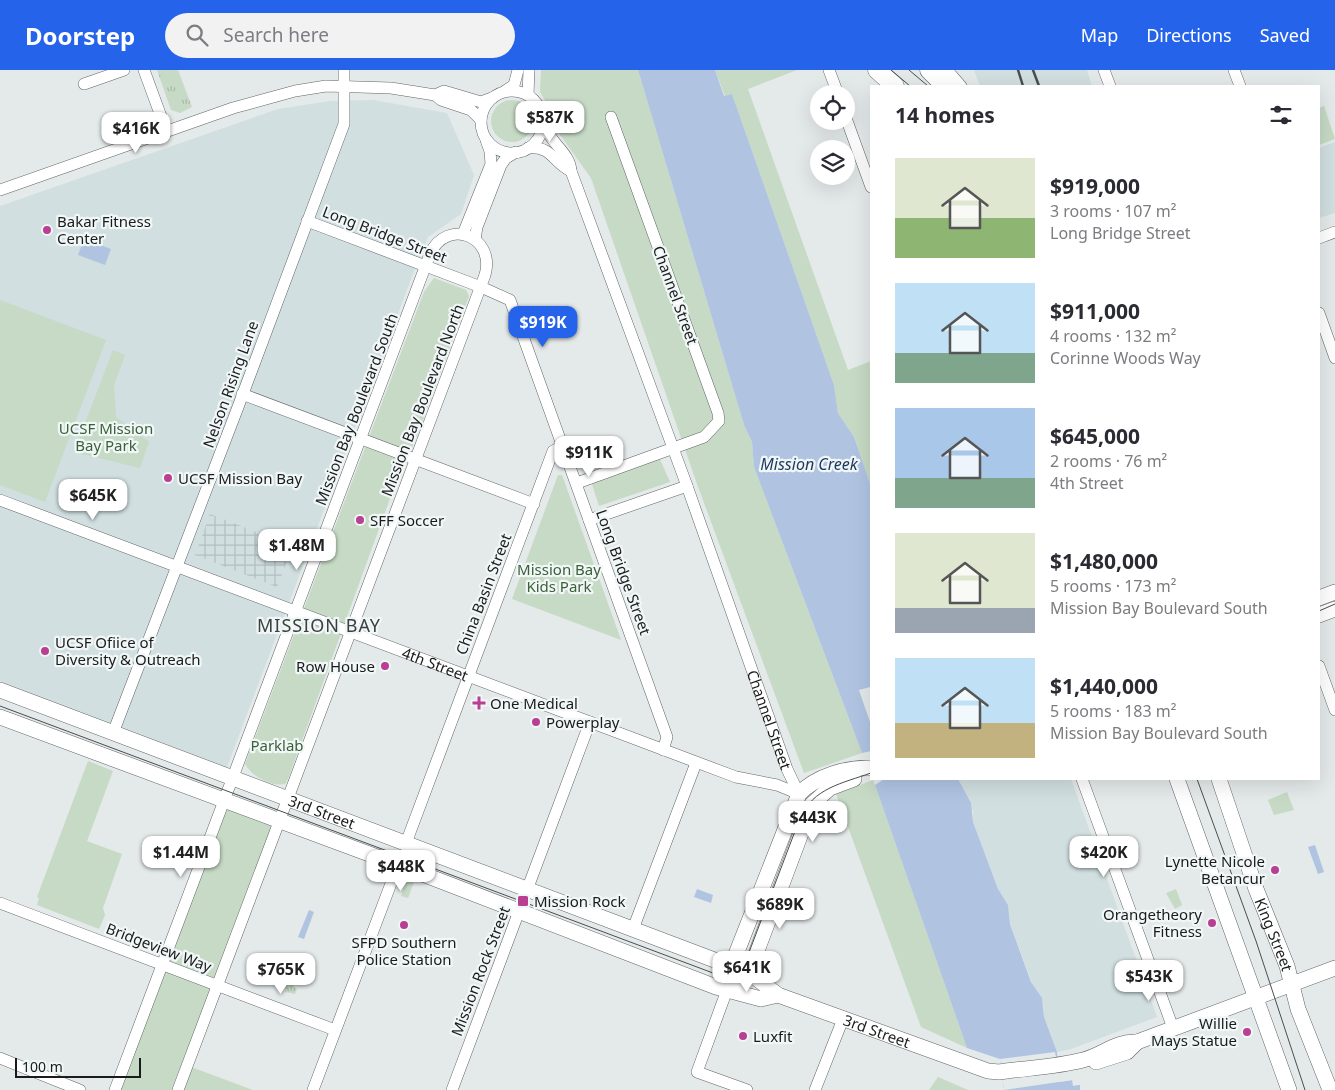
<!DOCTYPE html>
<html lang="en">
<head>
<meta charset="utf-8">
<style>
  :root { --surface:#fff; --page:#f2f2f3; --text:#2b2b33; --muted:#7c7c81; --accent:#2563eb }
  body { margin:0; font-family:"Noto Sans",sans-serif; background:var(--page); color:var(--text); height:100vh; display:flex; flex-direction:column; font-size:19px; white-space:nowrap }
  * { box-sizing:border-box; margin:0 }
  p { font-size:16px; color:var(--muted) }
  .icon { flex:none; width:28px; height:28px; fill:none; stroke:currentColor; stroke-width:2; stroke-linecap:round; stroke-linejoin:round }
  .map { position:relative; flex:1; overflow:hidden }
  .side { position:absolute; left:870px; top:15px; width:450px; height:695px; display:flex; flex-direction:column; background:var(--surface); border-radius:0px; box-shadow:0 5px 20px #0002 }
  .side>* { flex:none }
  .controls { position:absolute; left:810px; top:15px; display:grid; gap:10px }
  .controls a { display:grid; place-items:center; width:45px; height:45px; border-radius:50%; background:var(--surface); box-shadow:0 5px 20px #0002; font-size:25px }
  .scale { position:absolute; left:15px; bottom:12px; width:126px; box-sizing:border-box; padding-left:5px; border:2px solid #1a1c1c; border-top:0; font-size:14px; line-height:18px; white-space:nowrap; color:#1a1c1c; -webkit-text-stroke:4px #f1f6f7; paint-order:stroke }
  .price { position:absolute; translate:-50% -42px; padding:0 11px; border-radius:10px; background:#fff; color:#222; font-size:16px; line-height:32px; filter:drop-shadow(0 1px 2px #0008) }
  .price::after { content:''; position:absolute; left:50%; top:30px; width:15px; height:11px; margin-left:-8px; background:inherit; clip-path:polygon(0 0,100% 0,50% 100%) }
  .price.on { background:var(--accent); color:#fff }
  ul { padding:0; list-style:none }
  li { display:flex; align-items:center; gap:15px; height:125px; padding:0 25px }
  li span { display:grid; place-items:center; flex:none; width:140px; height:100px; border-radius:0px; color:#555 }
  li>.icon { margin-inline-start:auto }
  span .icon { width:60px; height:60px; fill:#fffc; stroke-width:1 }
  li b { font-size:21px }
  h2 { display:flex; justify-content:space-between; align-items:center; height:60px; padding:0 25px; font-size:21px }
  header { display:flex; align-items:center; gap:30px; box-sizing:border-box; height:70px; padding:0 25px; background:var(--accent); color:#fff }
  header strong { font-size:24px }
  nav { display:flex; gap:28px; margin-inline-start:auto; font-size:18px }
  .search { width:350px; height:45px; background:var(--page); display:flex; align-items:center; gap:12px; box-sizing:border-box; padding:0 18px; border-radius:28px; color:var(--muted); font-size:19px }
  .map>svg:first-child { display:block }
  .built { fill:#d1dfe0 }
  .industrial { fill:url(#industrial-grid) }
  .grass { fill:url(#grass-tufts) }
  .green { fill:#c6dac5 }
  .water { fill:#b0c4e2 }
  .pier { fill:#e4e9e9 }
  .lines { fill:none; stroke-linecap:round; stroke-linejoin:round }
  .minor-casing { stroke:#616566; stroke-width:12 }
  .major-casing { stroke:#616566; stroke-width:16 }
  .highway-casing { stroke:#616566; stroke-width:19 }
  .minor { stroke:#fff; stroke-width:11 }
  .major { stroke:#fff; stroke-width:15 }
  .highway { stroke:#fff; stroke-width:18 }
  .tram { stroke:#4b4e4e; stroke-width:1 }
  .rail { stroke:#4b4e4e; stroke-width:2.5 }
  .poi-dot { fill:#b83f91; stroke:#f1f6f7; stroke-width:2 }
  .labels { text-anchor:middle; dominant-baseline:central; stroke-width:4.5; stroke-linejoin:round; paint-order:stroke }
  .poi-label { font-size:15px; fill:#1a1c1c; stroke:#f1f6f7; text-anchor:start }
  .street-label { font-size:15px; fill:#1a1c1c; stroke:#f1f6f7 }
  .park-label { font-size:15px; fill:#3b6139; stroke:#f1f6f7 }
  .water-label { font-size:16px; font-style:italic; fill:#1c385f; stroke:#f1f6f7 }
  .quarter-label { font-size:18px; letter-spacing:1px; fill:#3c4040; stroke:#f1f6f7 }
</style>
</head>
<body>
<header>
<strong>Doorstep</strong>
<div class="search"><svg class="icon" aria-label="search" viewBox="0 0 24 24"><circle cx="10" cy="10" r="6"/><path d="M15 15l6 6"/></svg>Search here</div>
<nav><a>Map</a><a>Directions</a><a>Saved</a></nav>
</header>
<div class="map">
<svg width="1335" height="1020" viewBox="0 0 1335 1020">
  <defs>
    <pattern id="industrial-grid" width="8" height="8" patternUnits="userSpaceOnUse" patternTransform="scale(1.25)"><rect width="8" height="8" fill="#d1dfe0"/><path d="M0 4h8M4 0v8" fill="none" stroke="#b3bfc0"/></pattern>
    <pattern id="grass-tufts" width="24" height="20" patternUnits="userSpaceOnUse" patternTransform="scale(1.25)"><rect width="24" height="20" fill="#c6dac5"/><path d="M3 7l-1-3M5 7V3M7 7l1-3M15 17l-1-3M17 17v-4M19 17l1-3" fill="none" stroke="#aabaa9"/></pattern>
  </defs>
  <rect width="100%" height="100%" fill="#e4e9e9"/>
  <g class="built">
    <polygon points="974,0 1087,0 1092,16 980,16"/>
    <polygon points="373,30 447,43 474,105 461,144 428,167 413,204 227,697 0,611 0,136 278,39 330,31"/>
    <polygon points="1335,72 1335,143 1319,148 1319,78"/>
    <polygon points="958,709 1071,709 1157,947 1071,979 1057,982 1044,947 1043,933 1032,913 1010,853 1008,835 998,819 973,752 973,742"/>
  </g>
  <polygon class="industrial" points="210,444 293,476 277,517 195,485"/>
  <g class="grass">
    <polygon points="157,0 178,0 192,37 180,43 171,40"/>
    <polygon points="284,884 304,899 300,912 294,914 294,917 297,919 295,924 285,922"/>
  </g>
  <g class="green">
    <polygon points="541,0 638,0 744,355 752,372 754,397 862,683 804,703 697,414 591,108 553,55 550,39 540,22"/>
    <polygon points="715,0 797,0 748,19 848,300 871,291 871,416 854,367 838,343 834,315 732,24 725,26"/>
    <circle cx="512" cy="51" r="21"/>
    <polygon points="1324,36 1335,69 1319,75 1319,38"/>
    <path d="M 434,208 L 466,220 L 469,226 L 417,366 L 392,423 L 288,709 L 285,714 C 270,717 252,706 245,694 L 424,222 Z"/>
    <polygon points="0,230 106,270 45,432 0,415"/>
    <polygon points="113,280 125,285 114,315 116,347 149,372 140,398 74,382"/>
    <polygon points="659,387 670,412 599,436 591,411"/>
    <polygon points="558,405 562,405 621,570 512,529"/>
    <polygon points="88,691 113,701 87,771 122,784 103,838 105,845 99,859 37,835 39,828 37,827"/>
    <polygon points="873,710 875,715 967,978 921,957 836,724"/>
    <polygon points="1287,722 1294,740 1274,745 1268,730"/>
    <polygon points="226,737 273,754 173,1020 119,1020"/>
    <polygon points="411,807 415,809 408,828 401,826 407,810"/>
    <polygon points="1176,819 1182,835 1175,839 1166,823"/>
    <polygon points="191,997 253,1020 183,1020"/>
    <polygon points="938,1007 968,1020 929,1020"/>
  </g>
  <g class="water">
    <polygon points="638,0 715,0 724,26 732,24 834,315 838,343 854,367 871,416 871,681 862,683 754,397 752,372 744,355"/>
    <polygon points="84,169 111,179 105,195 78,185"/>
    <polygon points="884,709 958,709 971,733 973,752 998,819 1008,835 1010,854 1031,912 1042,928 1044,947 1057,982 1059,1012 1073,1010 1073,1015 1080,1015 1080,1020 1004,1020 1000,989 967,978 875,715"/>
    <polygon points="1315,775 1324,802 1318,804 1308,777"/>
    <polygon points="697,819 713,825 711,833 694,827"/>
    <polygon points="309,840 314,842 304,869 298,867"/>
  </g>
  <g class="pier">
    <polygon points="870,617 871,620 871,655 859,620"/>
    <polygon points="1055,982 1056,987 1058,987 1062,1010 1073,1008 1075,1013 1083,1014 1073,1016 1072,1010 1004,1020 1000,989"/>
  </g>
  <g class="lines">
    <g class="minor-casing">
      <g id="minor">
        <polyline points="144,0 166,60"/>
        <polyline points="829,0 838,24"/>
        <polyline points="947,0 961,16"/>
        <polyline points="1104,0 1110,16"/>
        <polyline points="1234,0 1240,16"/>
        <polyline points="84,14 124,0"/>
        <polyline points="505,21 514,15 518,0"/>
        <circle cx="512" cy="52" r="31"/>
        <polyline points="435,25 444,21 481,32 492,28"/>
        <polyline points="528,25 529,0"/>
        <polyline points="846,48 871,117"/>
        <path id="s1" d="M 542,51 C 549,73 570,82 571,101 L 687,416 L 787,699 L 799,724"/>
        <path d="M 528,78 C 553,76 552,92 571,101"/>
        <polyline points="0,120 233,38 295,21 326,16 391,18 435,25 441,30 471,40 481,50"/>
        <polyline points="307,151 481,217 510,230 667,667 663,680"/>
        <polyline points="463,164 491,94 490,81 486,70"/>
        <polyline points="1319,168 1335,162"/>
        <polyline points="475,170 477,157 501,95 506,88 516,82"/>
        <polyline points="1319,243 1335,288"/>
        <polyline points="242,324 534,434"/>
        <polyline points="577,413 704,367 719,351 718,343 611,47"/>
        <path id="s2" d="M 0,430 L 736,707 L 777,715 L 799,724"/>
        <polyline points="589,450 687,416"/>
        <polyline points="1319,596 1335,640"/>
        <polyline points="113,663 238,337 344,54 344,0"/>
        <polyline points="1082,709 1173,958"/>
        <polyline points="406,773 553,381 563,376"/>
        <polyline points="0,833 335,960"/>
        <polyline points="633,859 696,693"/>
        <polyline points="727,920 697,1002 747,1020"/>
        <polyline points="0,988 80,1020"/>
        <path d="M 115,1020 L 430,184 C 447,147 496,166 485,205 L 178,1020"/>
        <polyline points="313,1020 398,795"/>
        <polyline points="452,1020 590,652"/>
        <polyline points="815,1020 843,949"/>
      </g>
    </g>
    <g class="major-casing">
      <g id="major">
        <polyline points="1319,528 1335,522"/>
        <polyline points="1319,545 1335,539"/>
        <path id="s3" d="M 0,620 L 725,894 L 756,908 L 778,925 L 988,1001 L 999,1002 C 1027,998 1056,997 1083,990 C 1103,985 1115,971 1137,972 L 1335,898"/>
        <polyline points="0,647 407,798 716,917 761,929 778,925"/>
        <polyline points="1177,709 1289,1020"/>
        <path id="s4" d="M 1219,709 L 1256,819 L 1287,896 L 1298,939 L 1330,1020"/>
        <polyline points="739,910 752,894 812,734 830,718 854,709"/>
        <path d="M 727,920 L 731,897 L 799,724 C 816,706 847,697 871,698"/>
        <polyline points="1096,992 1127,982 1137,972"/>
      </g>
    </g>
    <g class="highway-casing">
      <g id="highway">
        <polyline points="877,0 895,16"/>
        <polyline points="929,0 945,16"/>
      </g>
    </g>
    <use href="#minor" class="minor"/>
    <use href="#major" class="major"/>
    <use href="#highway" class="highway"/>
    <g class="tram">
      <polyline points="891,0 910,16"/>
      <polyline points="909,0 928,16"/>
      <polyline points="1319,541 1335,534"/>
      <path d="M 0,636 L 713,903 L 733,899 L 748,885 L 800,748 C 813,718 843,713 871,703"/>
      <polyline points="1197,709 1256,871 1305,1020"/>
    </g>
    <g class="rail">
      <polyline points="1018,0 1023,16"/>
      <polyline points="1033,0 1039,16"/>
    </g>
  </g>
  <g class="poi-dot">
    <circle cx="47" cy="160" r="5"/>
    <circle cx="168" cy="408" r="5"/>
    <circle cx="360" cy="450" r="5"/>
    <circle cx="45" cy="581" r="5"/>
    <circle cx="385" cy="596" r="5"/>
    <path d="M476.5 625.5h5v5h5v5h-5v5h-5v-5h-5v-5h5z"/>
    <circle cx="536" cy="652" r="5"/>
    <circle cx="1275" cy="800" r="5"/>
    <rect x="517" y="825" width="12" height="12" rx="2.5"/>
    <circle cx="1212" cy="853" r="5"/>
    <circle cx="404" cy="855" r="5"/>
    <circle cx="1247" cy="962" r="5"/>
    <circle cx="743" cy="966" r="5"/>
  </g>
  <g class="labels">
    <g class="poi-label">
      <text x="57" y="151">Bakar Fitness<tspan x="57" dy="17">Center</tspan></text>
      <text x="178" y="408">UCSF Mission Bay</text>
      <text x="370" y="450">SFF Soccer</text>
      <text x="55" y="572">UCSF Ofiice of<tspan x="55" dy="17">Diversity &amp; Outreach</tspan></text>
      <text x="375" y="596" text-anchor="end">Row House</text>
      <text x="490" y="633">One Medical</text>
      <text x="546" y="652">Powerplay</text>
      <text x="1265" y="791" text-anchor="end">Lynette Nicole<tspan x="1265" dy="17">Betancur</tspan></text>
      <text x="534" y="831">Mission Rock</text>
      <text x="1202" y="844" text-anchor="end">Orangetheory<tspan x="1202" dy="17">Fitness</tspan></text>
      <text x="404" y="872" text-anchor="middle">SFPD Southern<tspan x="404" dy="17">Police Station</tspan></text>
      <text x="1237" y="953" text-anchor="end">Willie<tspan x="1237" dy="17">Mays Statue</tspan></text>
      <text x="753" y="966">Luxfit</text>
    </g>
    <g class="street-label">
      <text transform="translate(385 164) rotate(21)">Long Bridge Street</text>
      <text transform="translate(676 225) rotate(70)">Channel Street</text>
      <text transform="translate(230 314) rotate(-70)">Nelson Rising Lane</text>
      <text transform="translate(422 330) rotate(-69)">Mission Bay Boulevard North</text>
      <text transform="translate(356 339) rotate(-69)">Mission Bay Boulevard South</text>
      <text transform="translate(624 502) rotate(70)">Long Bridge Street</text>
      <text transform="translate(483 524) rotate(-69)">China Basin Street</text>
      <text stroke="none"><textPath href="#s2" startOffset="465">4th Street</textPath></text>
      <text stroke="none"><textPath href="#s1" startOffset="642">Channel Street</textPath></text>
      <text stroke="none"><textPath href="#s3" startOffset="344">3rd Street</textPath></text>
      <text stroke="none"><textPath href="#s4" startOffset="165">King Street</textPath></text>
      <text transform="translate(159 877) rotate(21)">Bridgeview Way</text>
      <text transform="translate(480 901) rotate(-69)">Mission Rock Street</text>
      <text stroke="none"><textPath href="#s3" startOffset="942">3rd Street</textPath></text>
    </g>
    <g class="park-label">
      <text x="106" y="358">UCSF Mission<tspan x="106" dy="17">Bay Park</tspan></text>
      <text x="559" y="499">Mission Bay<tspan x="559" dy="17">Kids Park</tspan></text>
      <text x="277" y="675">Parklab</text>
    </g>
    <g class="water-label">
      <text x="809" y="394">Mission Creek</text>
    </g>
    <g class="quarter-label">
      <text x="319" y="555">MISSION BAY</text>
    </g>
  </g>
</svg>
<div class="controls">
<a><svg class="icon" aria-label="locate" viewBox="0 0 24 24"><circle cx="12" cy="12" r="6"/><path d="M12 2v4M12 18v4M2 12h4M18 12h4"/></svg></a>
<a><svg class="icon" aria-label="layers" viewBox="0 0 24 24"><path d="M12 4l9 5-9 5-9-5zM3 14l9 5 9-5"/></svg></a>
</div>
<div class="scale">100 m</div>
<b class="price" style="left:550px;top:73px">$587K</b>
<b class="price" style="left:136px;top:84px">$416K</b>
<b class="price on" style="left:543px;top:278px">$919K</b>
<b class="price" style="left:589px;top:408px">$911K</b>
<b class="price" style="left:93px;top:451px">$645K</b>
<b class="price" style="left:297px;top:501px">$1.48M</b>
<b class="price" style="left:813px;top:773px">$443K</b>
<b class="price" style="left:181px;top:808px">$1.44M</b>
<b class="price" style="left:1104px;top:808px">$420K</b>
<b class="price" style="left:401px;top:822px">$448K</b>
<b class="price" style="left:780px;top:860px">$689K</b>
<b class="price" style="left:747px;top:923px">$641K</b>
<b class="price" style="left:281px;top:925px">$765K</b>
<b class="price" style="left:1149px;top:932px">$543K</b>
<section class="side">
<h2>14 homes<svg class="icon" aria-label="filters" viewBox="0 0 24 24"><path d="M4 7h16M4 17h16"/><circle cx="9" cy="7" r="2"/><circle cx="15" cy="17" r="2"/></svg></h2>
<ul>
<li><span style="background:linear-gradient(#dfe7d0 60%,#8fb573 0)"><svg class="icon" aria-label="home" viewBox="0 0 24 24"><path d="M3 11l9-7 9 7M6 9v11h12V9"/></svg></span><div><b>$919,000</b><p>3 rooms · 107 m²</p><p>Long Bridge Street</p></div></li>
<li><span style="background:linear-gradient(#bfe0f5 70%,#7fa58c 0)"><svg class="icon" aria-label="home" viewBox="0 0 24 24"><path d="M3 11l9-7 9 7M6 9v11h12V9"/></svg></span><div><b>$911,000</b><p>4 rooms · 132 m²</p><p>Corinne Woods Way</p></div></li>
<li><span style="background:linear-gradient(#a9c7e8 70%,#7fa58c 0)"><svg class="icon" aria-label="home" viewBox="0 0 24 24"><path d="M3 11l9-7 9 7M6 9v11h12V9"/></svg></span><div><b>$645,000</b><p>2 rooms · 76 m²</p><p>4th Street</p></div></li>
<li><span style="background:linear-gradient(#dfe7d0 75%,#9aa5b1 0)"><svg class="icon" aria-label="home" viewBox="0 0 24 24"><path d="M3 11l9-7 9 7M6 9v11h12V9"/></svg></span><div><b>$1,480,000</b><p>5 rooms · 173 m²</p><p>Mission Bay Boulevard South</p></div></li>
<li><span style="background:linear-gradient(#bfe0f5 65%,#c2b280 0)"><svg class="icon" aria-label="home" viewBox="0 0 24 24"><path d="M3 11l9-7 9 7M6 9v11h12V9"/></svg></span><div><b>$1,440,000</b><p>5 rooms · 183 m²</p><p>Mission Bay Boulevard South</p></div></li>
</ul>
</section>
</div>
</body>
</html>
